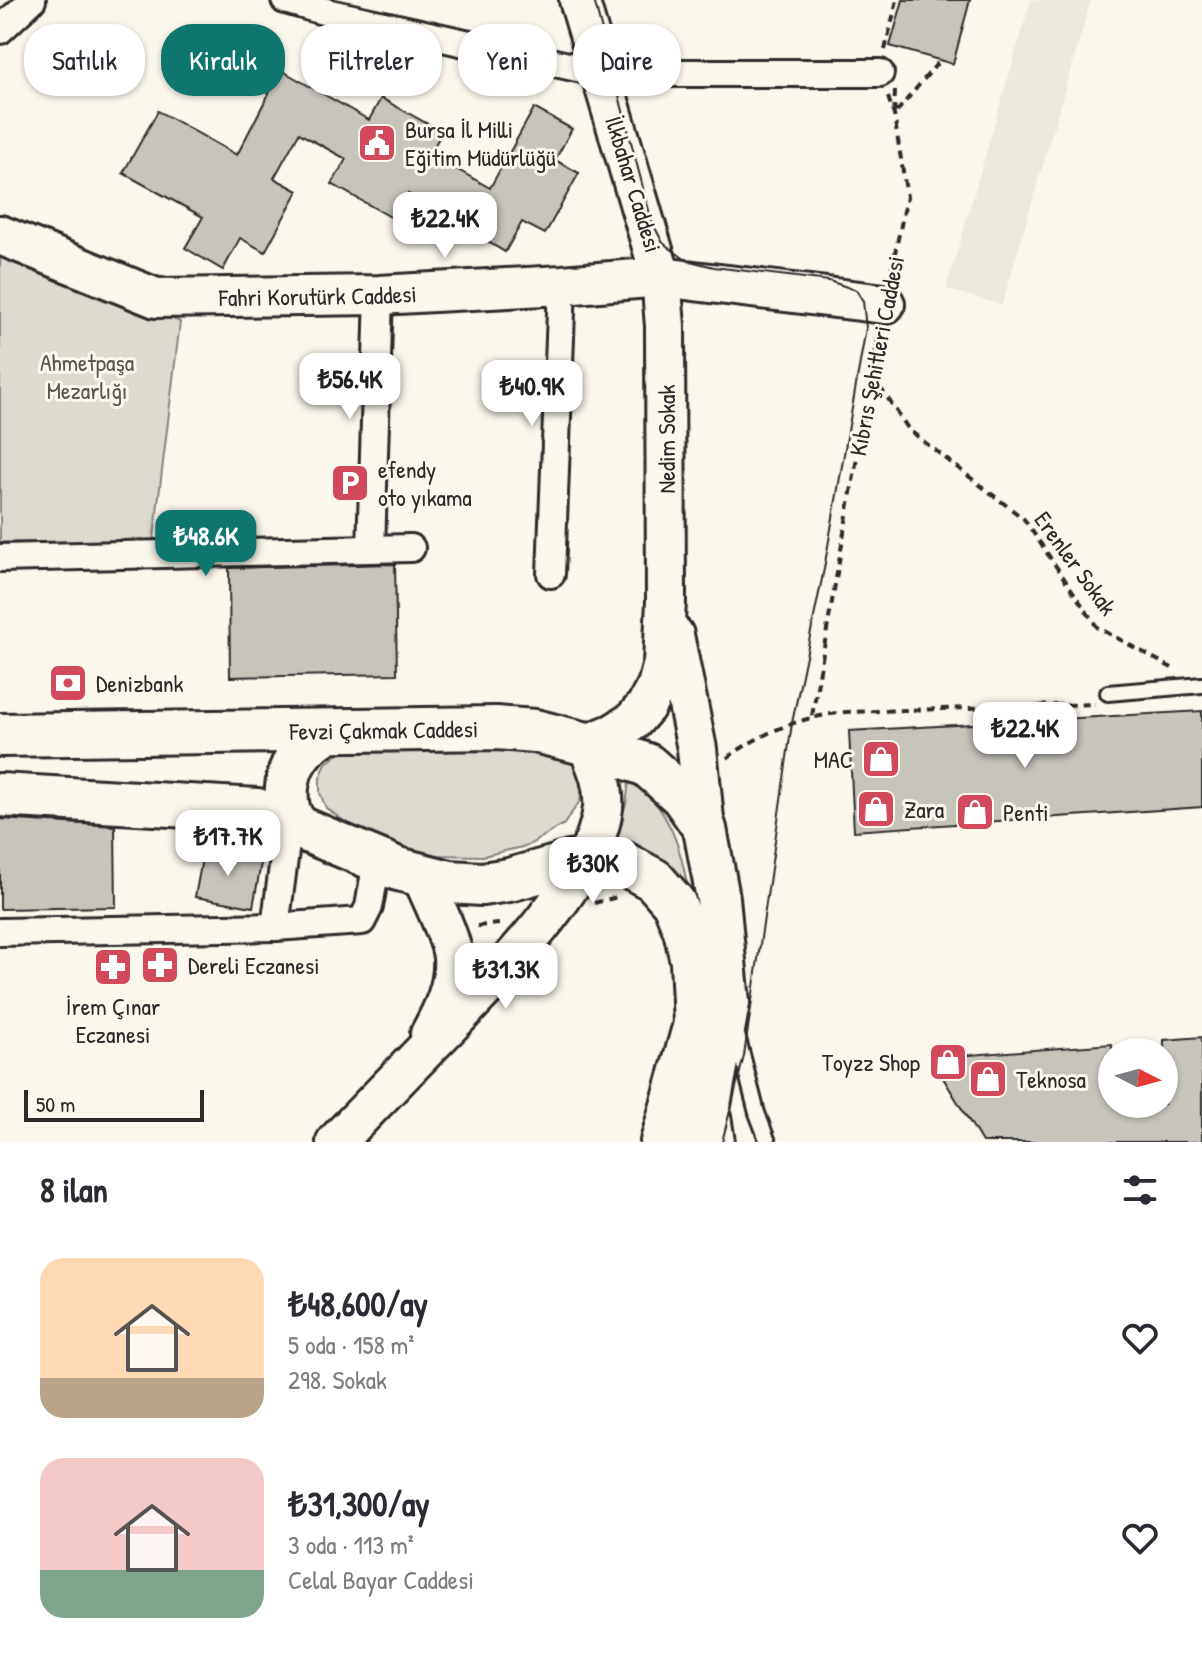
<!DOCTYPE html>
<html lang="tr">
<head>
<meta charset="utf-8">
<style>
  :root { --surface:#fff; --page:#f7f7f7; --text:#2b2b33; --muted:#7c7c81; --accent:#0f766e }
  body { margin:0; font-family:"Patrick Hand",sans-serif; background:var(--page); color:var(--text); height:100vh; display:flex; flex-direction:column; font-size:30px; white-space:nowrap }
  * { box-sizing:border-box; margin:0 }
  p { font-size:26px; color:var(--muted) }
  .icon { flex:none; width:44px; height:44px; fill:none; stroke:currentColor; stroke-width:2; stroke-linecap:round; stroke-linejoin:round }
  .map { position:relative; height:1142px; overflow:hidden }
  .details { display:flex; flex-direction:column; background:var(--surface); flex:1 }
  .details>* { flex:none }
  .top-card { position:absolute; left:24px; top:24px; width:800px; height:72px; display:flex; gap:16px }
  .needle { width:52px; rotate:96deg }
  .tools { position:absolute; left:1098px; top:1038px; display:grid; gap:16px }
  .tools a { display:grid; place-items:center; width:80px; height:80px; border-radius:50%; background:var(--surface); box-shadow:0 2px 6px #0004; font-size:40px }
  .scale { position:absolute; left:24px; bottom:20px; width:180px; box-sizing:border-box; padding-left:8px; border:4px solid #2b2b2b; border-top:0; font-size:22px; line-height:28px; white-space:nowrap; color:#2b2b2b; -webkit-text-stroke:6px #fbf7ec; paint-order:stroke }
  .price { position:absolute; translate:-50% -68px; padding:0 18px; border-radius:16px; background:#fff; color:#222; font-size:26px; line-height:52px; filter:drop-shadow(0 2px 4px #0008) }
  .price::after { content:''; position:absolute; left:50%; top:48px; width:24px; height:18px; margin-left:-12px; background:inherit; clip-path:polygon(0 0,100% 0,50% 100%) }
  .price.on { background:var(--accent); color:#fff }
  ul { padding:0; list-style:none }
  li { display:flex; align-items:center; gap:24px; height:200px; padding:0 40px }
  li span { display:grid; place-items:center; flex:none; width:224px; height:160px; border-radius:24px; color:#555 }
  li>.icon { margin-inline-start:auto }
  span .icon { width:96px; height:96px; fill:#fffc; stroke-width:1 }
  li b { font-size:34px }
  h2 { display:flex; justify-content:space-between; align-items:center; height:96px; padding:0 40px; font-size:34px }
  .chip { padding:0 28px; border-radius:32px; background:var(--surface); box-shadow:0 2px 6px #0004; font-size:28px; line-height:72px }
  .chip.on { background:var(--accent); color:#fff }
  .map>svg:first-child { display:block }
  .built { fill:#ebe8de }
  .green { fill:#dddad0; stroke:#84827e; stroke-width:2 }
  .building { fill:#c7c4bc; stroke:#2b2b2b; stroke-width:2 }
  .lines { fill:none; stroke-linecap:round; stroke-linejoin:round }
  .lane-casing { stroke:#2b2b2b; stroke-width:20 }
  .street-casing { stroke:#2b2b2b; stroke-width:32 }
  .secondary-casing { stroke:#2b2b2b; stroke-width:44 }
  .primary-casing { stroke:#2b2b2b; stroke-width:48 }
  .path { stroke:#2b2b2b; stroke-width:4; stroke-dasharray:8 6; stroke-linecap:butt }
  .lane { stroke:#fbf7ec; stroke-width:14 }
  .street { stroke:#fbf7ec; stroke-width:26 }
  .secondary { stroke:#fbf7ec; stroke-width:38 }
  .primary { stroke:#fbf7ec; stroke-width:42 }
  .tram { stroke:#2b2b2b; stroke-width:2 }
  .labels { text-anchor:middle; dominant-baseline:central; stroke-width:6; stroke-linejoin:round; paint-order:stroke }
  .poi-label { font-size:24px; fill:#2b2b2b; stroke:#fbf7ec; text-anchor:start }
  .street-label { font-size:24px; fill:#2b2b2b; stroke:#fbf7ec }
  .park-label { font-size:24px; fill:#585754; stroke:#fbf7ec }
</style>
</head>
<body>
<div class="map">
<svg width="1202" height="1142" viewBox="0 0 1202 1142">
  <rect width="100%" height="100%" fill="#fbf7ec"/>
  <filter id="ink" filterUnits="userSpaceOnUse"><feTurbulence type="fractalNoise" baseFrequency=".0125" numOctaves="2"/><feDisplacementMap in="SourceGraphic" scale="16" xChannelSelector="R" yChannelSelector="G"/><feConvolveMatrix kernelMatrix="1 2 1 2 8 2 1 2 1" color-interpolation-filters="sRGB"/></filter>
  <g filter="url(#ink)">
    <polygon class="built" points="1031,0 1091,0 1002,305 946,289"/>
    <g class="green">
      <polygon points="0,246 180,322 153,545 0,542"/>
      <polygon points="501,741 580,760 583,779 580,801 564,824 527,846 483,856 438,855 396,847 347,823 326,808 320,793 320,778 326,763 343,751 370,747"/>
      <path d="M 630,774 C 667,810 680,839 688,891 C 662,856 652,855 613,839 L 626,804 Z"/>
    </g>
    <g class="building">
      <polygon points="903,0 970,0 953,64 890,46"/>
      <polygon points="281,70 369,120 381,98 442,132 430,154 490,188 534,108 572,129 555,160 579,173 545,234 522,222 505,252 408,194 394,219 332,184 346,159 299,133 274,178 298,191 265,252 240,238 223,270 185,248 203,217 123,173 158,111 237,155"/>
      <polygon points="395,564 397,674 230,677 229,568"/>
      <polygon points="1202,711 1202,807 854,831 849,731"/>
      <polygon points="0,819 115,826 116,907 0,909"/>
      <polygon points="204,848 262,858 253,907 195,897"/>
      <polygon points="1202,1037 1202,1142 982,1142 931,1058 1112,1044 1112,1104 1164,1104 1164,1040"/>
    </g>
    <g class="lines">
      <g class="lane-casing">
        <g id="lane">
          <polyline points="1108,693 1202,685"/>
          <polyline points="736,1031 757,1113 768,1142"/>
          <polyline points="723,1115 727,1142"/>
        </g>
      </g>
      <g class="street-casing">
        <g id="street">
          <polyline points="285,0 330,13 600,73 880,73"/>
          <polyline points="0,30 32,0"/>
          <polyline points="371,549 379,295"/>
          <polyline points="0,558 411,548"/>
          <polyline points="551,574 562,285"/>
          <polyline points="275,927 362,921 369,907 377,861"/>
          <polyline points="0,932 275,927 289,821"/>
        </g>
      </g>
      <g class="secondary-casing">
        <g id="secondary">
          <path id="s1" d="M 0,235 L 156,298 L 379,295 L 562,285 L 661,277 L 885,304"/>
          <polyline points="674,635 697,749 705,829"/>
          <path d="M 422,876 C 430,896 452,938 453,958 C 455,985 443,1011 430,1034"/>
          <path d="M 336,1142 C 367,1110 398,1078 429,1046 C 482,992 595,883 603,808 C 605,784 596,765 587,744 L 614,733 L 633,721 L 646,706 L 657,686 L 663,663 L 666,601 L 665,326 L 661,277 L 579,0"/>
        </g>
      </g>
      <g class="primary-casing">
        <g id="primary">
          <path id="s2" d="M 0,735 L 496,728 L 535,731 L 587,744 L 647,765 L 682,796 L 705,829 L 718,898 L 728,1003 L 707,1115 L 700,1142"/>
          <polyline points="0,795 257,810 398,869 450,882 482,884 509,880 570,863 597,859 621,862 654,880 674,903 685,930 692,961 695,1024 662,1142"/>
          <path d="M 297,825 C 281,808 285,773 299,755 C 307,744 317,737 328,731"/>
        </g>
      </g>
      <g class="path">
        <polyline points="885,50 897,0"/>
        <polyline points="895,91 894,115 940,60"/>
        <polyline points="888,97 894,115 907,197 890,276"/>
        <polyline points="872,375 909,430 1024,519 1097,627 1172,668"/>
        <polyline points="812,716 879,332"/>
        <path d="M 727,758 C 764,731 801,717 846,712 L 1095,704"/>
        <polyline points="594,903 617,897"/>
        <polyline points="477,926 500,924"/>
      </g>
      <use href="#lane" class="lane"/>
      <use href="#street" class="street"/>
      <use href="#secondary" class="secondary"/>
      <use href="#primary" class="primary"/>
      <polyline class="tram" points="594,0 652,222 663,243 686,260 714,267 829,281 856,290 863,301 866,328 824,569 792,723 744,1056 722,1142"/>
    </g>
  </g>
  <defs>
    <g id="civic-square" transform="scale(2)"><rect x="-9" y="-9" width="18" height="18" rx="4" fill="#d1495b" stroke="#fbf7ec"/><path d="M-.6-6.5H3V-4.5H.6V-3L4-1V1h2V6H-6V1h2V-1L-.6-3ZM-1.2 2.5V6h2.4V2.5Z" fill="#fff"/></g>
    <g id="parking-square" transform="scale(2)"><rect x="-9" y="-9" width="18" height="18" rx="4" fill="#d1495b" stroke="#fbf7ec"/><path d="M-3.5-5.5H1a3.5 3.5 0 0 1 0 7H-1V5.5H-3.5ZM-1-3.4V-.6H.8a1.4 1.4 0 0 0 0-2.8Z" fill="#fff"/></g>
    <g id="bank-square" transform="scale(2)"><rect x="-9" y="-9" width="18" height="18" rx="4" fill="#d1495b" stroke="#fbf7ec"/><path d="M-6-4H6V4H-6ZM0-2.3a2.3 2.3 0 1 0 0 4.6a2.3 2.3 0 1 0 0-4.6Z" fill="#fff"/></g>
    <g id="shop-square" transform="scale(2)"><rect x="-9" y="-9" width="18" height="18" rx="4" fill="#d1495b" stroke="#fbf7ec"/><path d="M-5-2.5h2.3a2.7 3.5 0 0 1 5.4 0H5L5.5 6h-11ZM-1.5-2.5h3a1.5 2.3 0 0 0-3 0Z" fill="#fff"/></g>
    <g id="pharmacy-square" transform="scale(2)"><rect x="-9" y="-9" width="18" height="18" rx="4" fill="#d1495b" stroke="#fbf7ec"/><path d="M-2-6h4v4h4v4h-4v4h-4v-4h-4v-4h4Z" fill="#fff"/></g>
  </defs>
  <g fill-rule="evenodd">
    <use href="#civic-square" x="377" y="143"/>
    <use href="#parking-square" x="350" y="483"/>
    <use href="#bank-square" x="68" y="683"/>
    <use href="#shop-square" x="881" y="759"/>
    <use href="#shop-square" x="876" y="809"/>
    <use href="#shop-square" x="975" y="812"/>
    <use href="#pharmacy-square" x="160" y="965"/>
    <use href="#pharmacy-square" x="113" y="967"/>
    <use href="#shop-square" x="948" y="1062"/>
    <use href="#shop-square" x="988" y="1079"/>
  </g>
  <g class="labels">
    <g class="poi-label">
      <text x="405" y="129">Bursa İl Milli<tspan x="405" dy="28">Eğitim Müdürlüğü</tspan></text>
      <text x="378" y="469">efendy<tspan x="378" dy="28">oto yıkama</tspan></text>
      <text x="96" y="683">Denizbank</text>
      <text x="853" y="759" text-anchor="end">MAC</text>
      <text x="904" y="809">Zara</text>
      <text x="1003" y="812">Penti</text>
      <text x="188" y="965">Dereli Eczanesi</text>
      <text x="113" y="1006" text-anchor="middle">İrem Çınar<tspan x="113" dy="28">Eczanesi</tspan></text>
      <text x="920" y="1062" text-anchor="end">Toyzz Shop</text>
      <text x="1016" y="1079">Teknosa</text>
    </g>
    <g class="street-label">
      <text transform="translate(634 184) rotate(73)">İlkbahar Caddesi</text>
      <text stroke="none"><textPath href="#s1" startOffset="330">Fahri Korutürk Caddesi</textPath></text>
      <text transform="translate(876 356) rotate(-79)">Kıbrıs Şehitleri Caddesi</text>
      <text transform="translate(666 439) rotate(-90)">Nedim Sokak</text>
      <text transform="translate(1076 563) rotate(54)">Erenler Sokak</text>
      <text stroke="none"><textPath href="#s2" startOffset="384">Fevzi Çakmak Caddesi</textPath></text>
    </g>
    <g class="park-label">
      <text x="87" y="362">Ahmetpaşa<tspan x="87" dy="28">Mezarlığı</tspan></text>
    </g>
  </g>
</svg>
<div class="tools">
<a><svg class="needle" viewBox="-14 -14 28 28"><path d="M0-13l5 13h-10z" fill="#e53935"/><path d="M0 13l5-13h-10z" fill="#7c7c81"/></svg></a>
</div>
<div class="scale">50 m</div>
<b class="price" style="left:445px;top:260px">₺22.4K</b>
<b class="price" style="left:350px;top:421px">₺56.4K</b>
<b class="price" style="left:532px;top:428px">₺40.9K</b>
<b class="price on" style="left:206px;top:578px">₺48.6K</b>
<b class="price" style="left:1025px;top:770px">₺22.4K</b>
<b class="price" style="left:228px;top:878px">₺17.7K</b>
<b class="price" style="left:593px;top:905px">₺30K</b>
<b class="price" style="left:506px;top:1011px">₺31.3K</b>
<div class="top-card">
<a class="chip">Satılık</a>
<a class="chip on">Kiralık</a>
<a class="chip">Filtreler</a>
<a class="chip">Yeni</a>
<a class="chip">Daire</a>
</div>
</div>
<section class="details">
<h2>8 ilan<svg class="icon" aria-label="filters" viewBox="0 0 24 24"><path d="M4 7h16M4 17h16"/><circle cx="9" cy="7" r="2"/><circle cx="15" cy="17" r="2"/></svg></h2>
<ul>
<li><span style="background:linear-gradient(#ffd9b3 75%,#b9a48a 0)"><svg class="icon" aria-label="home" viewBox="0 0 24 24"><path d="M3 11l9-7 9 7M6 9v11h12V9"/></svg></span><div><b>₺48,600/ay</b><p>5 oda · 158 m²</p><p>298. Sokak</p></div><svg class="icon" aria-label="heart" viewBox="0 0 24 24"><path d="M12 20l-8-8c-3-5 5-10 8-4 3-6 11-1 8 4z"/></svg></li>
<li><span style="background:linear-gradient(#f6c9c9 70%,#7fa58c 0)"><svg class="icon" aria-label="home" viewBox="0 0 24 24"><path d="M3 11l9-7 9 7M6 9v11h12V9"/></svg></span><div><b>₺31,300/ay</b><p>3 oda · 113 m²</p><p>Celal Bayar Caddesi</p></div><svg class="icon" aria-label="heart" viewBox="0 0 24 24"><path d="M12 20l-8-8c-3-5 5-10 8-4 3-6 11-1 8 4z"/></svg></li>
</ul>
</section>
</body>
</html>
